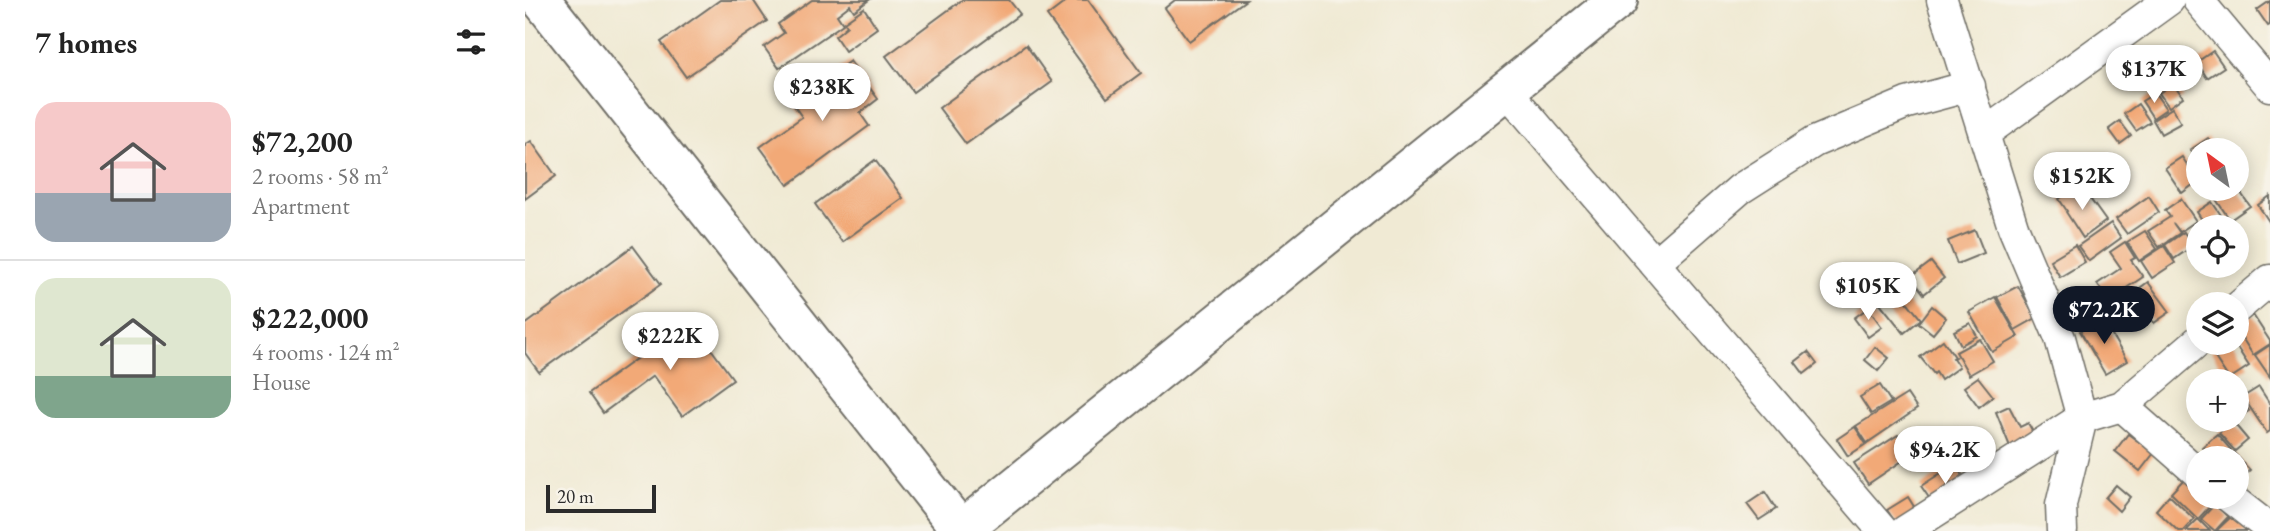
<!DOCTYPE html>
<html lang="en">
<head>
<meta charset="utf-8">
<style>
  :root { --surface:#fff; --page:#f2f2f2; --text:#222; --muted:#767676; --line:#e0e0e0; --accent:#111827 }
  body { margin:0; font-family:"EB Garamond",serif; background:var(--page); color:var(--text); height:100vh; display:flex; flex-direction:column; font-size:26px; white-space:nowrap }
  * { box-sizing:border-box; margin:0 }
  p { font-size:23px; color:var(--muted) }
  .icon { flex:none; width:38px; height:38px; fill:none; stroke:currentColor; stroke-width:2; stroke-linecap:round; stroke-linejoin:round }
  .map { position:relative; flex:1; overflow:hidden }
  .drawer { display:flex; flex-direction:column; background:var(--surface); width:525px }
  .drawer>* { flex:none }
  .needle { width:46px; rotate:327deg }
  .tools { position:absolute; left:1661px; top:138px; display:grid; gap:14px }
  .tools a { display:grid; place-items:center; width:63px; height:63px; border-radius:50%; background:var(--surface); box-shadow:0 4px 18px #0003; font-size:35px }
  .scale { position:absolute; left:21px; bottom:18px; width:110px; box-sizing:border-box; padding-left:7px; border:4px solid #2b2b2b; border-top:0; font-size:19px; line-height:24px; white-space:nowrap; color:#2b2b2b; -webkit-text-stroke:5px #f7f3e8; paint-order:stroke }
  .price { position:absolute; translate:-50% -60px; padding:0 16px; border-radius:24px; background:#fff; color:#222; font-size:23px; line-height:46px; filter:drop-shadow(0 2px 4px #0008) }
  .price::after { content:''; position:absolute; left:50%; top:42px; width:21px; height:16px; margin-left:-10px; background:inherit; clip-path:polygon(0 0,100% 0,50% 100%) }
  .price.current { background:var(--accent); color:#fff }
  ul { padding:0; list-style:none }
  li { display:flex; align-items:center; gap:21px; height:175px; padding:0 35px }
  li+li { border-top:2px solid var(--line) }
  li span { display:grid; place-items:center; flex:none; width:196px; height:140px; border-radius:21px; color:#555 }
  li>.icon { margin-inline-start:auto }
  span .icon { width:84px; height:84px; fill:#fffc; stroke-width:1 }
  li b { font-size:30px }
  h2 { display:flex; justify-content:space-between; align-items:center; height:84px; padding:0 35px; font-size:30px }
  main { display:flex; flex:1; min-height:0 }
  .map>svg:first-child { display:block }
  .building { fill:#f2a977 }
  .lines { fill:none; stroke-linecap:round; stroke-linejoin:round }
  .minor-casing { stroke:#706e66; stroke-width:33 }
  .tertiary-casing { stroke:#706e66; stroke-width:42 }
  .trunk-casing { stroke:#706e66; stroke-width:42 }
  .minor { stroke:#fff; stroke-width:30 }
  .tertiary { stroke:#fff; stroke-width:38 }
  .trunk { stroke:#fff; stroke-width:38 }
</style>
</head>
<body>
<main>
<section class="drawer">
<h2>7 homes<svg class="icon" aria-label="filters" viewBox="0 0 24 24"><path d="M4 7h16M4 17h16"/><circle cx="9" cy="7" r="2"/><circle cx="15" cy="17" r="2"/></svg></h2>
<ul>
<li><span style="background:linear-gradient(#f6c9c9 65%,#9aa5b1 0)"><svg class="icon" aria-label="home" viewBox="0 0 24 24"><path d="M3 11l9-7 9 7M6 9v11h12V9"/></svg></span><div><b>$72,200</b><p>2 rooms · 58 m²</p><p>Apartment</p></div></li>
<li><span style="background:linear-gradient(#dfe7d0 70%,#7fa58c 0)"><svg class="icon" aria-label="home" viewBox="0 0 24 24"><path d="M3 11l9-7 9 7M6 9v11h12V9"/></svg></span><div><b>$222,000</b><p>4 rooms · 124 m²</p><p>House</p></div></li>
</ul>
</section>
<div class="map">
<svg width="1745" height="531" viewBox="0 0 1745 531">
  <rect width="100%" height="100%" fill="#f7f3e8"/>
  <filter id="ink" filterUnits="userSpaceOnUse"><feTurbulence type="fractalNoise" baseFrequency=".0143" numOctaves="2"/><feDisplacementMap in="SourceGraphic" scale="14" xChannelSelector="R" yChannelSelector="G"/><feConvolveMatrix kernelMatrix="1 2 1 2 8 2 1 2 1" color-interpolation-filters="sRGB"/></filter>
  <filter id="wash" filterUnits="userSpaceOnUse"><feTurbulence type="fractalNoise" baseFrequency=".00686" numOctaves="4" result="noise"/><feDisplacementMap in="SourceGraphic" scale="28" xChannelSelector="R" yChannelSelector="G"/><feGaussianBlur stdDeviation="1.57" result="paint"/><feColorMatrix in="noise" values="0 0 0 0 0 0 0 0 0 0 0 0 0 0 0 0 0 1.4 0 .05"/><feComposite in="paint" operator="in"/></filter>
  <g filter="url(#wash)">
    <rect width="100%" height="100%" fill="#f0ead4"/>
    <g id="blocks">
      <g class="building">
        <polygon points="195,0 228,0 242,21 161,77 136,42"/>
        <polygon points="287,0 344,0 329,11 325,5 312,15 318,24 254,68 239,47 259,33 253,24"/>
        <polygon points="437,0 484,0 495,14 388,92 361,56"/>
        <polygon points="543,0 563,0 616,73 582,98 522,16"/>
        <polygon points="650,0 721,0 664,41 640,8"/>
        <polygon points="1745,1 1745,25 1743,26 1732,10"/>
        <polygon points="339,8 352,28 320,51 310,36 322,26 319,22"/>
        <polygon points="501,45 527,82 441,144 414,108"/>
        <polygon points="1688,51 1699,67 1682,78 1672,62"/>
        <polygon points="325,61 353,99 335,113 344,126 263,185 235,147 277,117 267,103"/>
        <polygon points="1648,83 1658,97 1644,107 1634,93"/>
        <polygon points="1630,93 1641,109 1628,118 1617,101"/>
        <polygon points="1613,104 1625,122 1611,131 1599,114"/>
        <polygon points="1647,108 1656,123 1636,134 1628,120"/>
        <polygon points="1595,121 1606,136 1595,144 1584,129"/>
        <polygon points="1683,138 1692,150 1673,150 1673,162 1665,150"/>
        <polygon points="6,141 31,176 0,199 0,145"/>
        <polygon points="1657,157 1673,181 1657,193 1640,168"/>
        <polygon points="350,160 378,198 317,242 290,204"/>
        <polygon points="1551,187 1559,199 1563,196 1581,221 1558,238 1541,212 1542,211 1534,199"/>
        <polygon points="1684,189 1713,189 1725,206 1705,220"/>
        <polygon points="1624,196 1634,212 1602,234 1591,219"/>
        <polygon points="1745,196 1745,223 1733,205"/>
        <polygon points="1656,199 1671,221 1655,232 1648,223 1655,233 1634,247 1623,231 1645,217 1640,210"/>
        <polygon points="1687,202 1696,215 1681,226 1672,212"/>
        <polygon points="1586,223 1596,238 1564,261 1553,246"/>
        <polygon points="1450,230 1459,253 1432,264 1423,241"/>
        <polygon points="1620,231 1632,249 1614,261 1602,242"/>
        <polygon points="1659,232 1668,246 1649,259 1640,245"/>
        <polygon points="1600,242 1610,258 1606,260 1618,277 1583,300 1572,284 1596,268 1585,252"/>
        <polygon points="1550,245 1560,262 1535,277 1525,260"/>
        <polygon points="108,246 136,284 14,372 0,353 0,325"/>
        <polygon points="1639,246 1650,263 1627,278 1616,261"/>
        <polygon points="1406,262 1419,278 1399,294 1386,277"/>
        <polygon points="1363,278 1396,319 1379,333 1346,292"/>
        <polygon points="1623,282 1645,312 1629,323 1608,293"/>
        <polygon points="1493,286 1511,318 1490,330 1472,297"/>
        <polygon points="1470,297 1493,337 1467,352 1444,312"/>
        <polygon points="1407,306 1421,318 1408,334 1394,323"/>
        <polygon points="1343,308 1357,327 1343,337 1329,318"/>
        <polygon points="1728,315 1745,341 1745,344 1728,355 1712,330 1712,326"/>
        <polygon points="1577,319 1602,361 1580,374 1555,331"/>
        <polygon points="165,320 208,379 157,416 128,376 78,413 64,393"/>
        <polygon points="1445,323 1452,336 1436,345 1429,331"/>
        <polygon points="1455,339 1468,361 1444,375 1431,352"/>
        <polygon points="1418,340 1430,357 1428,358 1434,367 1416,380 1411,372 1409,374 1395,357"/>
        <polygon points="1695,343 1709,343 1724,366 1704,379 1685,350"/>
        <polygon points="1745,345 1745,377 1730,355"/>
        <polygon points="1350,347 1364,358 1353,371 1340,360"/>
        <polygon points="1283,352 1292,364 1279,374 1270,362"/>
        <polygon points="1453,377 1468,396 1454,407 1439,387"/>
        <polygon points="1355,385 1366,402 1346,414 1335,397"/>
        <polygon points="1734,387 1745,404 1745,431 1742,433 1718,397"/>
        <polygon points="1712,391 1724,411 1712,418"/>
        <polygon points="1382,394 1392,409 1342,443 1331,426"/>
        <polygon points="1484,406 1495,427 1503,423 1513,441 1488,454 1471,412"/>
        <polygon points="1707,421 1723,440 1710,451 1694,433"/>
        <polygon points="1330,427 1341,444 1323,456 1312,439"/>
        <polygon points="1603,434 1629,453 1615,471 1590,451"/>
        <polygon points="1692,434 1706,450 1697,458 1688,458 1677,447"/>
        <polygon points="1373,435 1386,455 1343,484 1329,463"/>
        <polygon points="1708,452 1725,470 1713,481 1712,458 1700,458"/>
        <polygon points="1430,464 1445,486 1411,508 1396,486"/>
        <polygon points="1660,478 1673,491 1673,497 1680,497 1687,504 1673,519 1646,493"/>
        <polygon points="1591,485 1605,497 1594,511 1580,498"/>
        <polygon points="1240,492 1251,509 1234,520 1222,504"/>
        <polygon points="1644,495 1669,519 1658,531 1653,531 1631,510"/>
        <polygon points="1383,497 1393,513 1373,526 1362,510"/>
        <polygon points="1690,504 1703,517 1690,531 1676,519"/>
        <polygon points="1708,515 1723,531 1691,531"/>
        <polygon points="1673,519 1685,531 1661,531"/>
      </g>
    </g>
  </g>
  <g filter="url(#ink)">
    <use href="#blocks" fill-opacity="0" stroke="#706e66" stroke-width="2"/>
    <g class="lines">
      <g class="minor-casing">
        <g id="minor">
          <polyline points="1417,0 1488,227 1535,338 1557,418 1536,505 1537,531"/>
          <polyline points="1673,0 1745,86"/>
          <polyline points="982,91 1358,531"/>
          <polyline points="1460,133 1644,0"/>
          <polyline points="1130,263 1215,189 1289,142 1382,103 1445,86"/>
          <polyline points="1712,308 1745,280"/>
          <polyline points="1597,406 1673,473"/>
          <polyline points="1704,497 1745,529"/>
          <polyline points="1380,531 1557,418 1597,406 1673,341"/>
        </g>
      </g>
      <g class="tertiary-casing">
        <polyline id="tertiary" points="16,0 436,530"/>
      </g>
      <g class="trunk-casing">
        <polyline id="trunk" points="435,531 1093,0"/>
      </g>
      <use href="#minor" class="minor"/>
      <use href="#tertiary" class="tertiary"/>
      <use href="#trunk" class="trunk"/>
    </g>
  </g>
</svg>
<div class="tools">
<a><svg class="needle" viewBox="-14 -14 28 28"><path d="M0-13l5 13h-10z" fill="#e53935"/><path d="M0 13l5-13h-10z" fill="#767676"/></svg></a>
<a><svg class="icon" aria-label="locate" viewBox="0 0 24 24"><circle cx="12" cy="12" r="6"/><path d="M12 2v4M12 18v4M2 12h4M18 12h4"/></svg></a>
<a><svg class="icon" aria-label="layers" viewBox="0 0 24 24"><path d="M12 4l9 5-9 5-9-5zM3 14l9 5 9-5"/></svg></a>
<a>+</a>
<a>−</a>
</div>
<div class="scale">20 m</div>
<b class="price" style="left:1629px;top:105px">$137K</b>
<b class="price" style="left:297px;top:123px">$238K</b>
<b class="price" style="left:1557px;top:212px">$152K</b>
<b class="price" style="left:1343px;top:322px">$105K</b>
<b class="price current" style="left:1579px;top:346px">$72.2K</b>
<b class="price" style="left:145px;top:372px">$222K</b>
<b class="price" style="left:1420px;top:486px">$94.2K</b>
</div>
</main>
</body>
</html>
